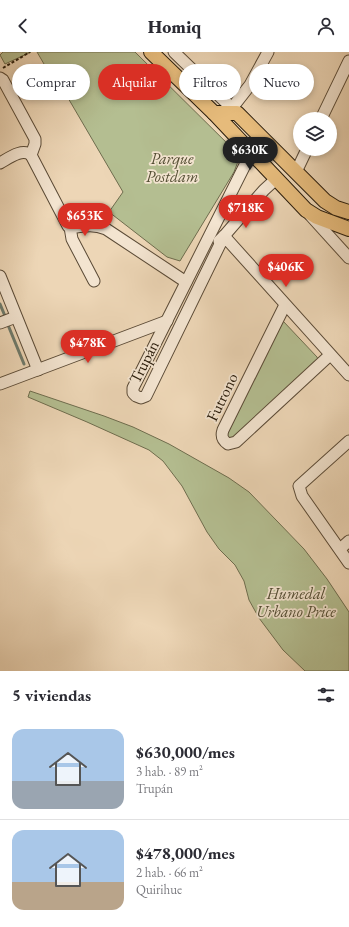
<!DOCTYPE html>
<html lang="es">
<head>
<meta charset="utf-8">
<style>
  :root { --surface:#fff; --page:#f2f2f3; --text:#2b2b33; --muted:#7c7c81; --line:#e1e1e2; --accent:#d93025 }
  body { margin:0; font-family:"EB Garamond",serif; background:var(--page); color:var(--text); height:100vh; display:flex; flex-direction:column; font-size:15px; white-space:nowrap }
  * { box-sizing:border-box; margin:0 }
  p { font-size:13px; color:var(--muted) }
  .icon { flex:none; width:22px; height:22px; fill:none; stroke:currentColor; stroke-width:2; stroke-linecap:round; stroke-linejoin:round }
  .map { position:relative; height:619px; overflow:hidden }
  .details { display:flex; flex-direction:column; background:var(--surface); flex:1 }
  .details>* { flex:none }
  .guide { position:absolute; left:12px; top:12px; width:325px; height:36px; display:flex; gap:8px }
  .buttons { position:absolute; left:293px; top:60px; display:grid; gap:8px }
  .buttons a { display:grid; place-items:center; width:44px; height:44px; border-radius:50%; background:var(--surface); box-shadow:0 2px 6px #0003; font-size:20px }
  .price { position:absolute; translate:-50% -34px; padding:0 9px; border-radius:14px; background:var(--accent); color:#fff; font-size:13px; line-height:26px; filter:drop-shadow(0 1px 2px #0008) }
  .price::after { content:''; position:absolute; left:50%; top:24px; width:12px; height:9px; margin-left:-6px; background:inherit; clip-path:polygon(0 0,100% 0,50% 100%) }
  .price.active { background:#222; color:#fff }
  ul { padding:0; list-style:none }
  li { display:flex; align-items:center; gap:12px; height:100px; padding:0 12px }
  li+li { border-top:1px solid var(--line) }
  li span { display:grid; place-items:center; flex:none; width:112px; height:80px; border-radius:12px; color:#555 }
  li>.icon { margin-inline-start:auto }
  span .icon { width:48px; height:48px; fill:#fffc; stroke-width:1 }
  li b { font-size:17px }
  h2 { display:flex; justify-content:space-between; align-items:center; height:48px; padding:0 12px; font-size:17px }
  .chip { padding:0 14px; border-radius:18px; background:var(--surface); box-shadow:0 2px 6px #0003; font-size:14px; line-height:36px }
  .chip.active { background:var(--accent); color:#fff }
  header { display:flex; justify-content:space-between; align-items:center; height:52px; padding:0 12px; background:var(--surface); font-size:18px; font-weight:800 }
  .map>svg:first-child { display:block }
  .green { fill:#b4be91; stroke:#6e6d4e }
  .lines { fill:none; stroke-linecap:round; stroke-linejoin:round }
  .stream { stroke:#6d7a6b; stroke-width:3 }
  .minor-casing { stroke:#5a4a36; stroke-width:13 }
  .major-casing { stroke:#291c0b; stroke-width:16 }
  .path { stroke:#291c0b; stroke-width:2; stroke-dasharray:3 2; stroke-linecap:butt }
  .minor { stroke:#f3e4d0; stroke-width:11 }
  .major { stroke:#e6bb7b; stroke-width:14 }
  .labels { text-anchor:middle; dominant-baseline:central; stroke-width:3.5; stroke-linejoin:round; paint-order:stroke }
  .park-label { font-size:16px; font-style:italic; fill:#534d33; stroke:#f3e4d0 }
  .street-label { font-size:16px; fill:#291c0b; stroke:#f3e4d0 }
</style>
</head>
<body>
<header><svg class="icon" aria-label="back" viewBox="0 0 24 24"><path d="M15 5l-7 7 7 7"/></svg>Homiq<svg class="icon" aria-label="person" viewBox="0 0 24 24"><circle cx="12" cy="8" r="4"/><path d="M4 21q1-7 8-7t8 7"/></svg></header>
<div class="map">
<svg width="349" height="619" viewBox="0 0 349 619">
  <rect width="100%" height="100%" fill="#edd6b6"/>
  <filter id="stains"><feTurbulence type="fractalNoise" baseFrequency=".005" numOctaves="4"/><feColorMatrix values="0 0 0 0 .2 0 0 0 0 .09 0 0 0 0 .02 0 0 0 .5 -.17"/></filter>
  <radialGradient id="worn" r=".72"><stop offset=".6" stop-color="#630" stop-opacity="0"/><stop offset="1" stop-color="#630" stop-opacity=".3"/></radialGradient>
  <g class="green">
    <polygon points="3,0 31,0 5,12 0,3"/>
    <polygon points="37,0 135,0 240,104 234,120 180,209 167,205 109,160 123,140 54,22 51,24"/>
    <polygon points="283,269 317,305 318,308 234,386 229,386 226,382"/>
    <polygon points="30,339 104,364 133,375 169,392 229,426 249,440 304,497 327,527 349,560 349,619 305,619 283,598 259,566 249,548 244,529 235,513 219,497 207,480 182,434 163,409 149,398 87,370 28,345"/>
  </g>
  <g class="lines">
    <g class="stream">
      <polyline points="0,252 5,264"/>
      <polyline points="8,273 24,312"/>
    </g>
    <g class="minor-casing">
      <g id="minor">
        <polyline points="174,0 237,61"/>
        <polyline points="0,26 3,28 35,87 35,92 31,103"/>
        <polyline points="232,56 250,33 268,0"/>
        <polyline points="321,67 349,9"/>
        <polyline points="251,101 133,336 133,341 136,344 141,346 146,344 224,184 349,323"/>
        <path d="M 31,103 L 68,174 C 74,177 79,174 85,174 C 93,173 99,174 106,177 L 186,230"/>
        <path d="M 0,111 C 9,106 22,96 31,103"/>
        <polyline points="296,120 307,97"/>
        <polyline points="310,163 349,206"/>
        <polyline points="70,175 72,187 94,229"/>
        <polyline points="219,189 224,184 264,138 276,127"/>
        <polyline points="0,224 38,318"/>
        <path d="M 285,253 L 223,378 C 221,384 222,388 228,392 L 236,390 L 330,303"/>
        <polyline points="0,271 16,265"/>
        <polyline points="0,332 167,269"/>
        <polyline points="349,389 299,434 302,444 349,511"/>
        <polyline points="340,497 349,489"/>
      </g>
    </g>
    <g class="major-casing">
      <g id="major">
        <polyline points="151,0 214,61 306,158 317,165 349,177"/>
        <polyline points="214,61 237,61 325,149 336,156 349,160"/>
      </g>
    </g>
    <polyline class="path" points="3,16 30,0"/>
    <use href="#minor" class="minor"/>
    <use href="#major" class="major"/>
  </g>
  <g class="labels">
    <g class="park-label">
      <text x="172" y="106">Parque<tspan x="172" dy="18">Postdam</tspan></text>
      <text x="296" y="541">Humedal<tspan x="296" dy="18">Urbano Price</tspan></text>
    </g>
    <g class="street-label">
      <text transform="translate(144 310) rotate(-63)">Trupán</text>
      <text transform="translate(222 345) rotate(-64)">Futrono</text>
    </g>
  </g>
  <rect width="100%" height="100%" filter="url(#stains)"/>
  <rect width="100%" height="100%" fill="url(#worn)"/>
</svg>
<div class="buttons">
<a><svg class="icon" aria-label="layers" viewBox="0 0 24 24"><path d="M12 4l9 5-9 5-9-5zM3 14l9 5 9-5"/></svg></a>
</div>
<b class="price active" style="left:250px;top:119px">$630K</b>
<b class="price" style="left:246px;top:177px">$718K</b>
<b class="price" style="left:85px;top:185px">$653K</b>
<b class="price" style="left:286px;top:236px">$406K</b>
<b class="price" style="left:88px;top:312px">$478K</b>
<div class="guide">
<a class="chip">Comprar</a>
<a class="chip active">Alquilar</a>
<a class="chip">Filtros</a>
<a class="chip">Nuevo</a>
</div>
</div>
<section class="details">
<h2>5 viviendas<svg class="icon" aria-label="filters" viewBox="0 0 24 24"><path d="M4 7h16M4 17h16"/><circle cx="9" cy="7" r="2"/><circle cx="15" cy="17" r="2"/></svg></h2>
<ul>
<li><span style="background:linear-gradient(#a9c7e8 65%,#9aa5b1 0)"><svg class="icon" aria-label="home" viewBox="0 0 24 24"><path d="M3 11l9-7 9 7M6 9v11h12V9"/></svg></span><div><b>$630,000/mes</b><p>3 hab. · 89 m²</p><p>Trupán</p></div></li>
<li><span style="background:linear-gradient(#a9c7e8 65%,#b9a48a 0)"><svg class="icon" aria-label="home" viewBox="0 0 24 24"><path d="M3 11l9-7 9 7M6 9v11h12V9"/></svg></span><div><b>$478,000/mes</b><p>2 hab. · 66 m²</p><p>Quirihue</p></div></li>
</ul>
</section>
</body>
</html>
